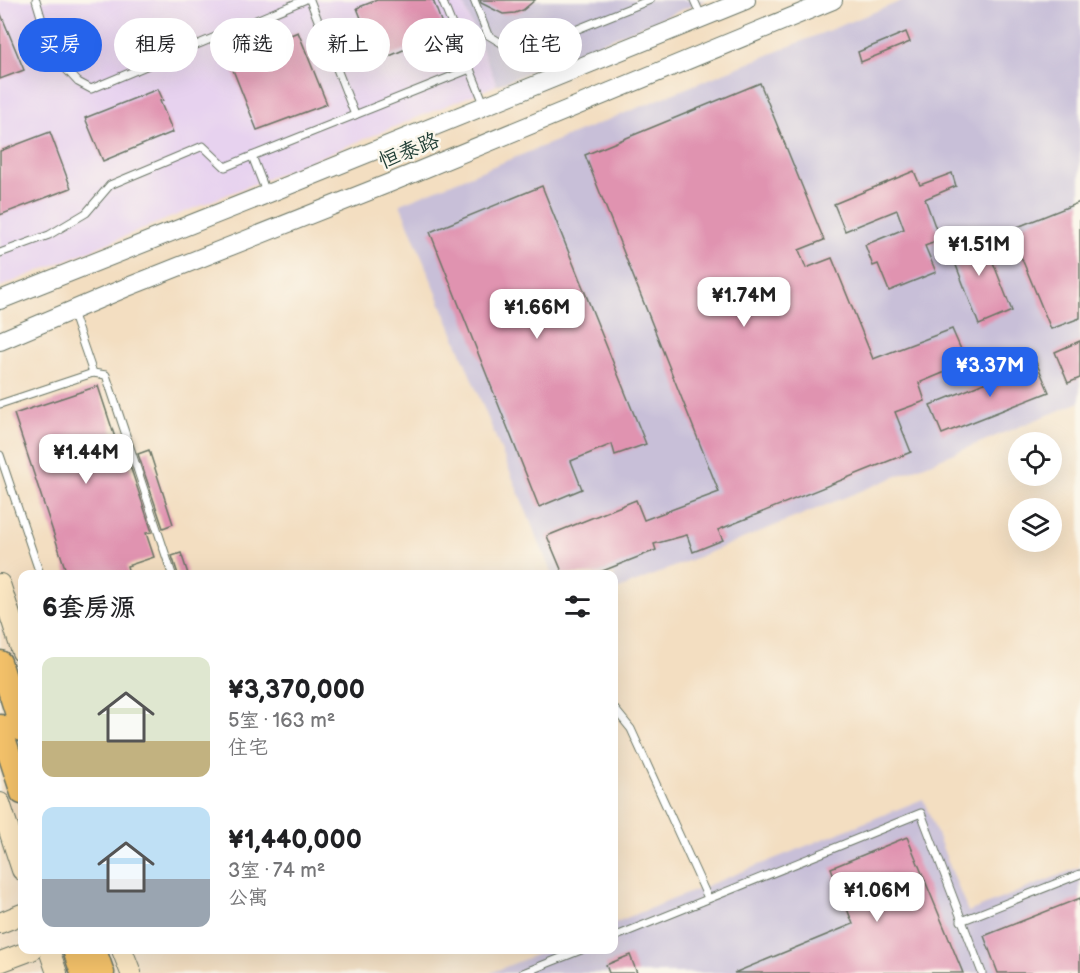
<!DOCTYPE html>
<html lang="zh">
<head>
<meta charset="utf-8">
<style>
  :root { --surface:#fff; --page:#f6f6f6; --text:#202124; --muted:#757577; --accent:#2563eb }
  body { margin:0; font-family:"Balsamiq Sans","LXGW WenKai TC",sans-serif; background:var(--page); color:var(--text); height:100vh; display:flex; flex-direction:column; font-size:22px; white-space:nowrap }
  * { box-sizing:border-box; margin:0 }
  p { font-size:20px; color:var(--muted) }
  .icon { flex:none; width:33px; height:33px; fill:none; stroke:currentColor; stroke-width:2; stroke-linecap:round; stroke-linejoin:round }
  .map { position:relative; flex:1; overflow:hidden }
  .side { position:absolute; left:18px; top:570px; width:600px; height:384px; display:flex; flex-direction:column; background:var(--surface); border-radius:12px; box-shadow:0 6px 24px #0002 }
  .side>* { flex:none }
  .guide { position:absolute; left:18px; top:18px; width:600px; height:54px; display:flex; gap:12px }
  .fabs { position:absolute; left:1008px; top:432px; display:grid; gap:12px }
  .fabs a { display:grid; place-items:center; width:54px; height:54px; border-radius:50%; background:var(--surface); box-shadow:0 6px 24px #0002; font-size:30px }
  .price { position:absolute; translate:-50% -51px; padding:0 14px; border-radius:12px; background:#fff; color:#222; font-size:20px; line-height:39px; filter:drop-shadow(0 2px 3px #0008) }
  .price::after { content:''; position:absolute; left:50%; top:36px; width:18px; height:14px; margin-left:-9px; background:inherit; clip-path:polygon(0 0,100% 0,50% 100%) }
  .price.active { background:var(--accent); color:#fff }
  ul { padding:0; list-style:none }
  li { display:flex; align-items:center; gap:18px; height:150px; padding:0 24px }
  li span { display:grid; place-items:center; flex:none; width:168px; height:120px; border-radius:12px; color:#555 }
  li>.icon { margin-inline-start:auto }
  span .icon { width:72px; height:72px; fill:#fffc; stroke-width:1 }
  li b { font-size:26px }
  h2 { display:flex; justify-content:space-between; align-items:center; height:72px; padding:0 24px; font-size:26px }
  .pill { padding:0 21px; border-radius:27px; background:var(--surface); box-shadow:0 6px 24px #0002; font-size:21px; line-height:54px }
  .pill.active { background:var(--accent); color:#fff }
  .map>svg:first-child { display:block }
  .built { fill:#e7d2ef }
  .industrial { fill:#c8bfd8 }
  .building { fill:#e093b0 }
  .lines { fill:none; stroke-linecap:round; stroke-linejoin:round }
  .service-casing { stroke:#697565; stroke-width:9 }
  .tertiary-casing { stroke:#697565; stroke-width:20 }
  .secondary-casing { stroke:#697565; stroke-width:22 }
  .primary-casing { stroke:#697565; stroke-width:25 }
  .service { stroke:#fff; stroke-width:7 }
  .tertiary { stroke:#fff; stroke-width:18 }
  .secondary { stroke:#fbe7c3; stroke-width:20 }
  .primary { stroke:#f4c26a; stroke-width:22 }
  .labels { text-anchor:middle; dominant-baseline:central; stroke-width:5; stroke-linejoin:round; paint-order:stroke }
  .street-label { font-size:21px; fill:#1f3d34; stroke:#fbf7ec }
</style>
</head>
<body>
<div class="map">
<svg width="1080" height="973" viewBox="0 0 1080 973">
  <rect width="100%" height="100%" fill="#fbf7ec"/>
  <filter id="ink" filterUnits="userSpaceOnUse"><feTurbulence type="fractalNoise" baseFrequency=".0167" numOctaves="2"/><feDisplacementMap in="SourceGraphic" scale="12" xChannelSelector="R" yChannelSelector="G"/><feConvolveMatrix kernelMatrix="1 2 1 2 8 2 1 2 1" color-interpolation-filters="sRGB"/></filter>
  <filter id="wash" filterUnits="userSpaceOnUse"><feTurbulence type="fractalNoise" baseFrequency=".008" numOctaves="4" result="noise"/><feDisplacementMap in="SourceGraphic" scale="24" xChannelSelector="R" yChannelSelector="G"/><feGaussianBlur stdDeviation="1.35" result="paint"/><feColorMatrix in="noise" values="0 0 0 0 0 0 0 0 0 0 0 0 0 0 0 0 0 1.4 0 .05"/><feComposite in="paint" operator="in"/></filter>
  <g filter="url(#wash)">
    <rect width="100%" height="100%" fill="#f3dec1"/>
    <polygon class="built" points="0,0 462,0 497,85 0,287"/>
    <g class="industrial">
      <polygon points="462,0 706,0 497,85"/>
      <polygon points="904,0 1080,0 1080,402 614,591 614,574 552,574 400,204"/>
      <polygon points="923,799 968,912 1080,867 1080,973 490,973 548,950 614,950 614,923"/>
    </g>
    <g id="blocks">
      <g class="building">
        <polygon points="377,0 433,0 445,32 378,61 357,8"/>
        <polygon points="480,0 535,0 523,10 515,13 503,14 481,3"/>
        <polygon points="0,12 24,70 0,79"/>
        <polygon points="298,32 327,104 257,130 229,60"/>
        <polygon points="906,32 910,42 861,62 858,52"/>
        <polygon points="760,83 824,240 799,250 806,268 832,258 873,359 952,329 967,363 919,383 925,401 895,412 911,452 718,530 723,540 693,552 687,535 654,544 656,550 595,574 563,574 547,536 636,500 644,520 719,492 585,155"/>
        <polygon points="158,89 163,100 160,101 173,132 103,161 85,118"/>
        <polygon points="50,132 71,188 0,215 0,151"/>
        <polygon points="914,171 920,185 952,173 956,186 925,199 940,240 925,246 936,272 889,291 878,264 873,266 865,245 904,229 897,210 845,231 834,204"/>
        <polygon points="542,186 646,444 615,455 612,444 571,461 582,489 539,507 430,232"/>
        <polygon points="1080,202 1080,318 1051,329 1010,230"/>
        <polygon points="980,229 1012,311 979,325 947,242"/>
        <polygon points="1080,341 1080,378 1068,383 1055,352"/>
        <polygon points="1036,362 1049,392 942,434 930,405"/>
        <polygon points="98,386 122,459 127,457 152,532 146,533 154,557 127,566 129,574 67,574 14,414"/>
        <polygon points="149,450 173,524 163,528 138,454"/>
        <polygon points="181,553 188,574 178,574 172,556"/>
        <polygon points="907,837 963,973 734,973 853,924 831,868"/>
        <polygon points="1080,898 1080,973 998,973 984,936"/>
        <polygon points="630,955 637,973 609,973 606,965"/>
      </g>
    </g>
  </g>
  <g filter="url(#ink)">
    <use href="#blocks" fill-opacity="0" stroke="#697565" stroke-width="1.5"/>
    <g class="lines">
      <g class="service-casing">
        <g id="service">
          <polyline points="36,0 52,54 78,82 91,89 304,0"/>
          <polyline points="310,0 355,115"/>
          <polyline points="442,0 485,106"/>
          <polyline points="474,0 488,35 518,53 650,0"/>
          <polyline points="694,0 702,18"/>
          <polyline points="252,156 470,69"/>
          <polyline points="0,253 49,235 86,213 110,185 203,146 225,167 252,156 266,192"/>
          <polyline points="72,312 93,373"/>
          <polyline points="0,404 93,373 106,375 172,574"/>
          <polyline points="0,455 40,574"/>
          <polyline points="614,708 631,729 708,898"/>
          <polyline points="961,921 1080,874"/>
          <polyline points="614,937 921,813 982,973"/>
          <polyline points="523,973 581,950"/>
        </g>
      </g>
      <g class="tertiary-casing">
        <g id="tertiary">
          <polyline points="0,300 267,194 746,0"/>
          <polyline points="0,341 125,288 392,182 833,0"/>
        </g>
      </g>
      <g class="secondary-casing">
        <g id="secondary">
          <polyline points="0,584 22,652"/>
          <polyline points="0,803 22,870"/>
          <polyline points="0,923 22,914"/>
          <polyline points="49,950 57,973"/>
          <polyline points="122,950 131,973"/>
          <polyline points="0,962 32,950"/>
        </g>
      </g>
      <g class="primary-casing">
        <g id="primary">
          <polyline points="0,662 22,730"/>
          <polyline points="0,726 22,793"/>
          <polyline points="74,950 82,973"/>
          <polyline points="95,950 103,973"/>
        </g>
      </g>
      <use href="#service" class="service"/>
      <use href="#tertiary" class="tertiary"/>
      <use href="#secondary" class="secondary"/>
      <use href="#primary" class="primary"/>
    </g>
  </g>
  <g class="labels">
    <g class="street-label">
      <text transform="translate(409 151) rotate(-22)">恒泰路</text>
    </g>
  </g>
</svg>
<div class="fabs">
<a><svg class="icon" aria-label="locate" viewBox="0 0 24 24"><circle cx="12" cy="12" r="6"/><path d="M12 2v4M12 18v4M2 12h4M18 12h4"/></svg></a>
<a><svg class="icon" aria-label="layers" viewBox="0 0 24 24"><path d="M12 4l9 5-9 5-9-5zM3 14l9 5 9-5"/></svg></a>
</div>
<b class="price" style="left:979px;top:277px">¥1.51M</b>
<b class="price" style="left:744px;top:328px">¥1.74M</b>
<b class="price" style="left:537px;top:340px">¥1.66M</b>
<b class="price active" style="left:990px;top:398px">¥3.37M</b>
<b class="price" style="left:86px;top:485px">¥1.44M</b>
<b class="price" style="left:877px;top:923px">¥1.06M</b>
<div class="guide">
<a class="pill active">买房</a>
<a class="pill">租房</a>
<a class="pill">筛选</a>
<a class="pill">新上</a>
<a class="pill">公寓</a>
<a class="pill">住宅</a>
</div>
<section class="side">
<h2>6套房源<svg class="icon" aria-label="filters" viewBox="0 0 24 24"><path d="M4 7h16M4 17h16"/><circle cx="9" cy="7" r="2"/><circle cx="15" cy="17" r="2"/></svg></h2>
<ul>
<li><span style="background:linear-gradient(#dfe7d0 70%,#c2b280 0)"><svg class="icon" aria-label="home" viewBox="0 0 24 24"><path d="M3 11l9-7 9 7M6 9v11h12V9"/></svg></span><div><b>¥3,370,000</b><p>5室 · 163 m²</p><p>住宅</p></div></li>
<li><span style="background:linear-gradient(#bfe0f5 60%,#9aa5b1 0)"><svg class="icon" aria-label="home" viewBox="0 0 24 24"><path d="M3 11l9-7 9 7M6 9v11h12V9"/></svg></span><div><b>¥1,440,000</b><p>3室 · 74 m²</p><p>公寓</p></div></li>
</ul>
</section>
</div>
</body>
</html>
